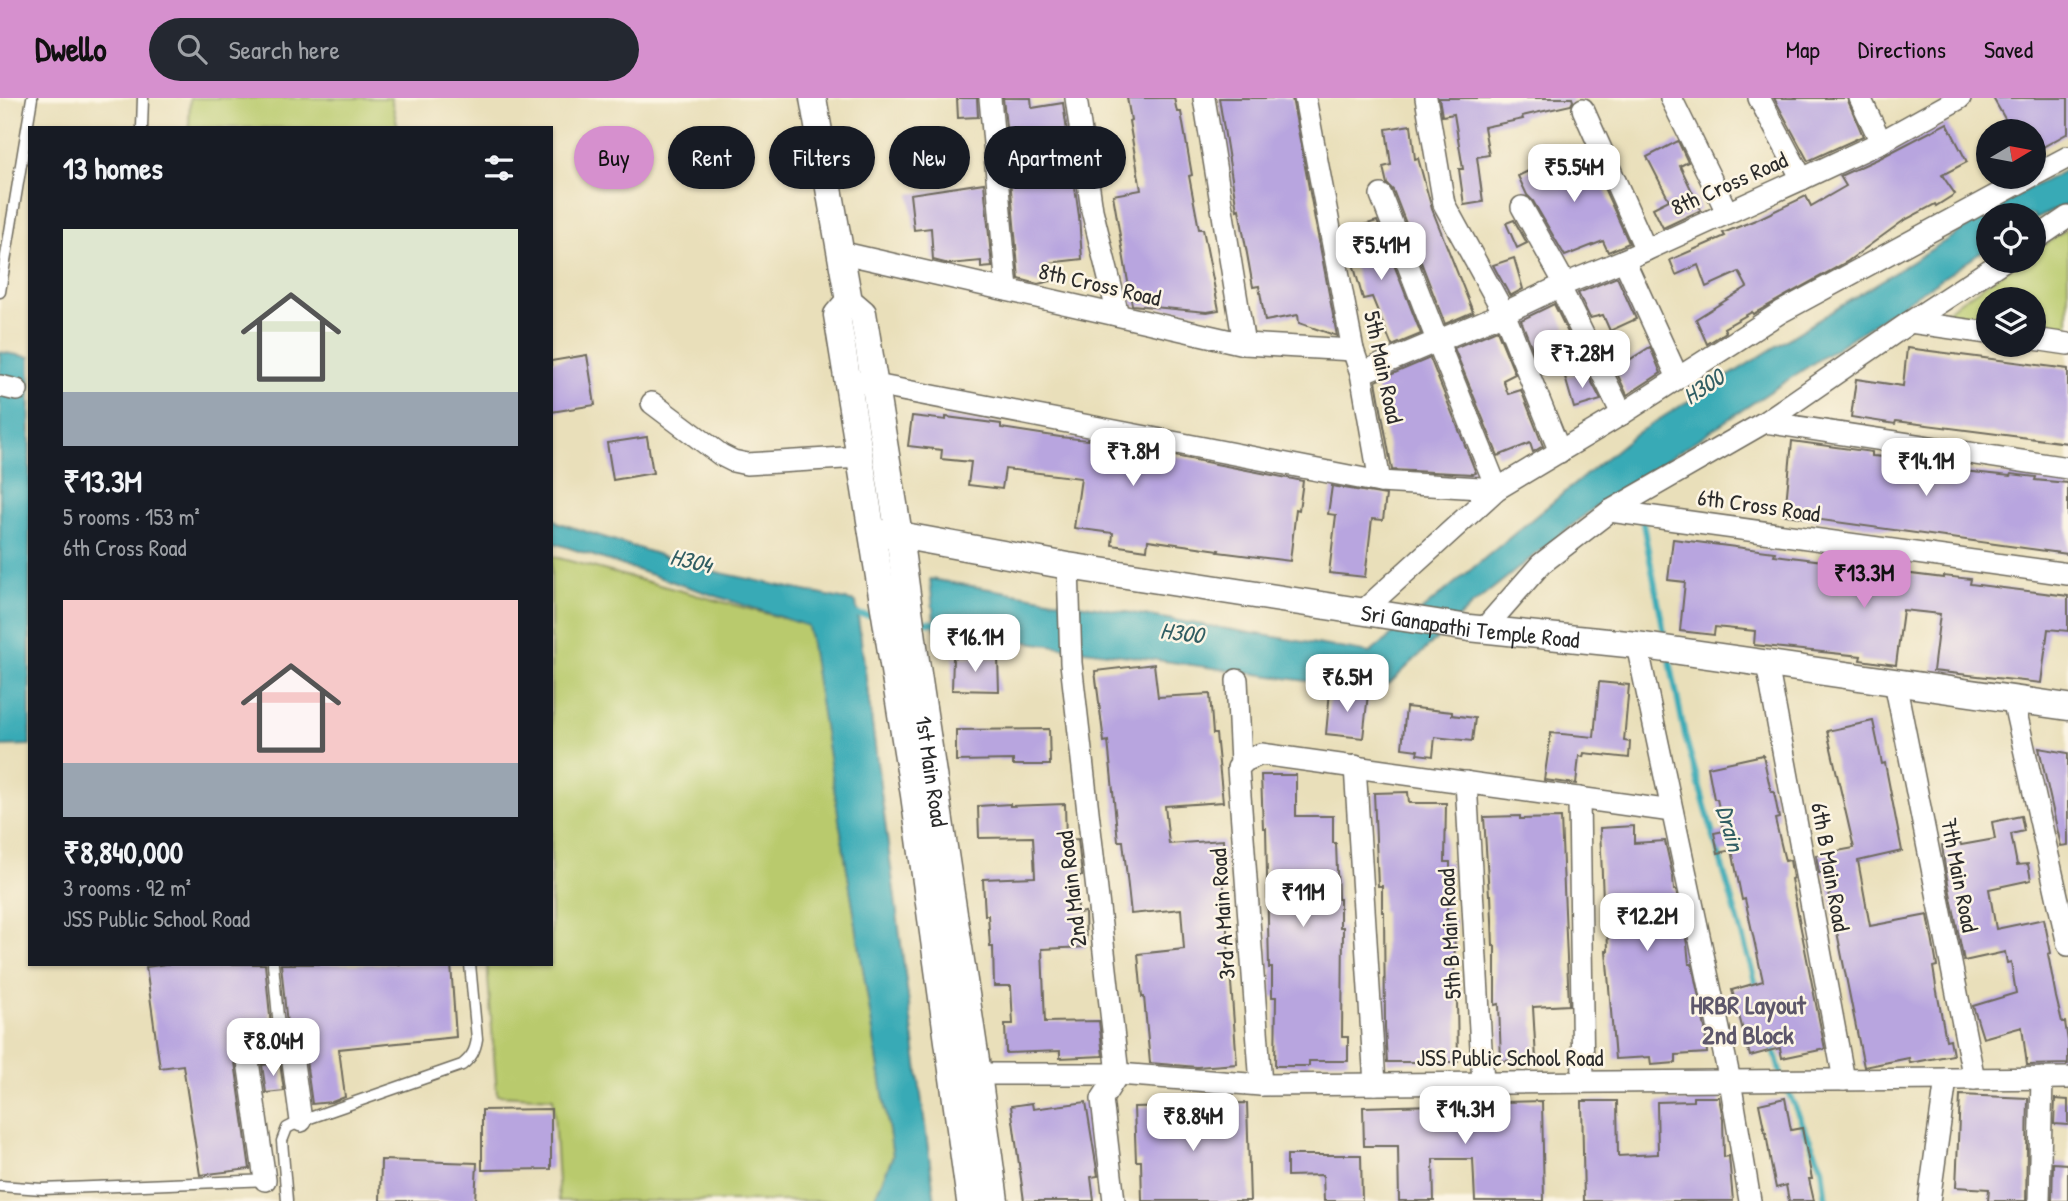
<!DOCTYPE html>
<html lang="en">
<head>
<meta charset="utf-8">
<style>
  :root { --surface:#171b24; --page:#242831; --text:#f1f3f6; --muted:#9ea1a6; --accent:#d690ce }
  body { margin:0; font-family:"Patrick Hand",sans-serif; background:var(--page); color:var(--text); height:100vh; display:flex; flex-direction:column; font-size:26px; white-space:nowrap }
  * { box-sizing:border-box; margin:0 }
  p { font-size:23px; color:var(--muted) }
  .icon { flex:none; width:38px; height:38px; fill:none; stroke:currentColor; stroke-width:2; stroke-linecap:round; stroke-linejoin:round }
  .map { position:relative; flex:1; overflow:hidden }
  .drawer { position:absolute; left:28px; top:28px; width:525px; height:840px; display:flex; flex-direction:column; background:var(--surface); border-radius:0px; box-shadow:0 2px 5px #0004 }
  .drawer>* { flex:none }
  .guide { position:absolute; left:574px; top:28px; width:665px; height:63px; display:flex; gap:14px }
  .needle { width:46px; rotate:80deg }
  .buttons { position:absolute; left:1976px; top:21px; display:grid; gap:14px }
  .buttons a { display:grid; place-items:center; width:70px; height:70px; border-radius:50%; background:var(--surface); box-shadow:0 2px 5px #0004; font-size:35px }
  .price { position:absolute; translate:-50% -60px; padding:0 16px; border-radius:14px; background:#fff; color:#222; font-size:23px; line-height:46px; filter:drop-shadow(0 2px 4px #0008) }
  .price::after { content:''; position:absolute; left:50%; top:42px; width:21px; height:16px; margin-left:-10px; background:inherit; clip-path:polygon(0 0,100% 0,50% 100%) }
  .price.on { background:var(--accent); color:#111 }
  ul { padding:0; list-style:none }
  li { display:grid; align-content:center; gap:14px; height:371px; padding:0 35px }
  li span { display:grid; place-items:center; height:217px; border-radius:0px; color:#555 }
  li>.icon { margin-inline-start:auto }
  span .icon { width:126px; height:126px; fill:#fffc; stroke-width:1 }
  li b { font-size:30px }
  h2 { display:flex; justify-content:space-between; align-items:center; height:84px; padding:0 35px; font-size:30px }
  .chip { padding:0 24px; border-radius:32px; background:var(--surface); box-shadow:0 2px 5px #0004; font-size:24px; line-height:63px }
  .chip.on { background:var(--accent); color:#111 }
  header { display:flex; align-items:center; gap:42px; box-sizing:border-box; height:98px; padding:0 35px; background:var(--accent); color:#111 }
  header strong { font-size:33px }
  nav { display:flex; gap:38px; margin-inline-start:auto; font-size:24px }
  .search { width:490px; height:63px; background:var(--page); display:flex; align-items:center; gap:18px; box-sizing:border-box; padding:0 24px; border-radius:38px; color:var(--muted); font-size:26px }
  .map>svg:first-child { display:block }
  .green { fill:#b9ca6d; stroke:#727a4c; stroke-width:2 }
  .water { fill:#39aab6; stroke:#326a70; stroke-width:2 }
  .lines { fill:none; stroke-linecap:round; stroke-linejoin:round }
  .stream { stroke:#39aab6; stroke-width:6 }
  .building { fill:#b8a5df }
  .service-casing { stroke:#6e6a5d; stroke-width:13 }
  .minor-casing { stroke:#6e6a5d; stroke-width:24 }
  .tertiary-casing { stroke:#6e6a5d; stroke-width:29 }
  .service { stroke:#fff; stroke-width:10 }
  .minor { stroke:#fff; stroke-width:21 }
  .tertiary { stroke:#fff; stroke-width:26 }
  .labels { text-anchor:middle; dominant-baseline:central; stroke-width:5; stroke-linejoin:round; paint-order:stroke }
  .street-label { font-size:23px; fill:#2b2b2b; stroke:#fcf5e5 }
  .water-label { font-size:24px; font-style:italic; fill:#315e63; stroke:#fcf5e5 }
  .quarter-label { font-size:26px; font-weight:bold; fill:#5c566a; stroke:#fcf5e5 }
</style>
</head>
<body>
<header>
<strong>Dwello</strong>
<div class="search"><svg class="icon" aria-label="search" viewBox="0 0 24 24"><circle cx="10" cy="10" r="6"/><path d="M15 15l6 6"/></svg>Search here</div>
<nav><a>Map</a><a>Directions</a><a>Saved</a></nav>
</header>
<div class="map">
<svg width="2068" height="1103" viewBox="0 0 2068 1103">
  <rect width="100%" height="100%" fill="#fcf5e5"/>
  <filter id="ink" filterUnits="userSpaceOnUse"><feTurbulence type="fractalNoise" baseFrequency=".0143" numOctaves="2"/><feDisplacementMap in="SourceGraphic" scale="14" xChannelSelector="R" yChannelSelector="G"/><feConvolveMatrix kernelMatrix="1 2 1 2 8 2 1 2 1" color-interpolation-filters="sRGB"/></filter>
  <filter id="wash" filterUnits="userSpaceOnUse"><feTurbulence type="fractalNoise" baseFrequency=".00686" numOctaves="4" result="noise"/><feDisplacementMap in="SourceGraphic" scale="28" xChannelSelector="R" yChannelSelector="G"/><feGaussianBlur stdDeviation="1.57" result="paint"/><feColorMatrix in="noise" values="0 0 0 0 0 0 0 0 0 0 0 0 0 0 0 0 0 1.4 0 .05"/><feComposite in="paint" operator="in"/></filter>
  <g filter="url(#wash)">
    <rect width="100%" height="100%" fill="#e9dfba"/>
    <g class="green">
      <polygon points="190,0 391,0 398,30 189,30"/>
      <polygon points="2068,131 2068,233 2034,228 2034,201 1988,201 1988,221 1943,215 2020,163 2034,163 2034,154"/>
      <polygon points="551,458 808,527 893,1058 873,1103 559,1103 553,1000 497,997 487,866 551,866"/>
    </g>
    <g class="water">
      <polygon points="2068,71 2068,106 2034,121 2034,117 1988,117 1988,150 1595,409 1471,508 1389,586 1328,586 935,531 930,481 1370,555 1634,337 2030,90"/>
      <polygon points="0,254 30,259 30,647 0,648"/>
      <polygon points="551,419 559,425 707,472 856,504 935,1103 873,1103 893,1058 808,528 551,444"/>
    </g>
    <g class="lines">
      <g class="stream">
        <polyline points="1642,421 1666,544"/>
        <polyline points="853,516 880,519"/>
        <polyline points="915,523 943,526"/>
        <polyline points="1669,558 1685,638 1758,893"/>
        <polyline points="1772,944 1781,977"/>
        <polyline points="1785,987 1822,1069 1826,1103"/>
      </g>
    </g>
    <g id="blocks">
      <g class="building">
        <polygon points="957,0 977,0 978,19 958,20"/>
        <polygon points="1003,0 1031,0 1032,10 1063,5 1079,118 1082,161 1047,165 1051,183 1038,186 1019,181 1010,81 1016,80 1017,76 1011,38 1007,38"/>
        <polygon points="1127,0 1174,0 1177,14 1181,14 1192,77 1189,78 1199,131 1203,131 1219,212 1207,214 1132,207 1113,97 1141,92 1129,23 1131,22"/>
        <polygon points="1219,0 1292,0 1337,238 1299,225 1298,217 1265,223 1259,188 1253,189 1239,111 1237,112"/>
        <polygon points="1439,0 1572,0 1573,3 1571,7 1522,18 1523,21 1484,29 1489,57 1477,59 1483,104 1464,107 1459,71 1463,71 1454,16 1442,18"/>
        <polygon points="1774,0 1847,0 1863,38 1808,63"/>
        <polygon points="1993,0 2068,0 2068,35 2034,54 2034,33 2012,33"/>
        <polygon points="1947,25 1967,64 1942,77 1955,96 1936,108 1935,106 1903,123 1848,163 1753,216 1752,214 1724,230 1726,234 1707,246 1696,221 1747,189 1739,174 1706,189 1698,167 1676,177 1670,162 1725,138 1723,135 1758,121 1806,98 1811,108 1846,88 1840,78 1880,60"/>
        <polygon points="1411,27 1415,61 1418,60 1432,111 1473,214 1445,226 1393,92 1387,86 1383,69 1391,67 1386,31"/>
        <polygon points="1678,43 1688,64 1680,68 1701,112 1663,130 1653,110 1669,102 1647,59"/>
        <polygon points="1586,50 1629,145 1608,154 1603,143 1565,158 1533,103 1527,97 1518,78 1551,62 1553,65"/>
        <polygon points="984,85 992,169 981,170 981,163 949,166 933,162 931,130 914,132 910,96"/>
        <polygon points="1514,122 1527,145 1517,150 1506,125"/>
        <polygon points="1377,123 1421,236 1392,248 1372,199 1363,201 1344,133"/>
        <polygon points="1514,160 1523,191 1510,198 1493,167"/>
        <polygon points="1617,179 1636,221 1610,233 1603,217 1590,220 1578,195"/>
        <polygon points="1554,206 1575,249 1538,265 1521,222"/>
        <polygon points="1497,232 1515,276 1503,282 1508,296 1521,292 1543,348 1533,354 1530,345 1498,358 1454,250"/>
        <polygon points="1650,249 1661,275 1627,297 1615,271"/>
        <polygon points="1907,250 2068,271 2068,345 1896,323 1895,326 1851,319 1856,281 1903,288"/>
        <polygon points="587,257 595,307 551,314 551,263"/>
        <polygon points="1430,260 1476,375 1473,376 1392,372 1376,283"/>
        <polygon points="1586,273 1601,302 1574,310 1565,279"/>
        <polygon points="912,318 946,322 946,319 1001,326 1001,330 1060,339 1087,342 1087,341 1303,383 1299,412 1296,411 1290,463 1218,454 1219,452 1148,442 1147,452 1112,447 1113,435 1074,430 1081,380 1005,371 1002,391 968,387 971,364 941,361 942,352 908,348"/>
        <polygon points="647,339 653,375 613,382 607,345"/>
        <polygon points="1792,343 1872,354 1872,358 1927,362 1927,363 1955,367 1954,372 2010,378 2011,376 2036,379 2035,382 2068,385 2068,456 1785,417"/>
        <polygon points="1332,388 1386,397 1383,422 1372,421 1365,479 1329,475 1336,417 1328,416"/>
        <polygon points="1673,441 1775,454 1774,457 1831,464 1831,466 1944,480 1944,478 1971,481 1970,486 2068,498 2068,533 2048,531 2041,585 1933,573 1940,516 1903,512 1896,567 1860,562 1861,558 1754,547 1755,533 1715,529 1714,537 1680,533 1685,484 1668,482"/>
        <polygon points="953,559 998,560 999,593 952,592"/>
        <polygon points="1154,566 1158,599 1210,596 1213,636 1216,636 1223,704 1165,708 1169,746 1223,742 1225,777 1223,777 1237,966 1197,969 1150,965 1144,899 1142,899 1138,856 1184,851 1181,811 1131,816 1123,743 1118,743 1108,643 1104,644 1095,573"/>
        <polygon points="1599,584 1629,587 1624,643 1630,644 1629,660 1584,655 1583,659 1579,658 1576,686 1544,682 1551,635 1594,639"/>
        <polygon points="1330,593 1368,596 1363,640 1326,636"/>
        <polygon points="1406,609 1452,614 1452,617 1475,620 1472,643 1435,639 1433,658 1417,656 1418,652 1402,650"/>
        <polygon points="1873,623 1882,666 1885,665 1902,753 1858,763 1870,828 1928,817 1937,868 1933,869 1936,888 1946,942 1950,941 1953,957 1910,965 1909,960 1864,969 1825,774 1819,775 1816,757 1854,750 1827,633"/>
        <polygon points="1049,631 1050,667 1013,667 1013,662 956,663 956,632"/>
        <polygon points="2039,650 2068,655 2068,747 2061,748"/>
        <polygon points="1763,657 1771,694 1774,694 1779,720 1775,721 1785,763 1790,762 1793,780 1791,781 1825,951 1782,960 1780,950 1750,958 1732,892 1763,883 1745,801 1742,802 1732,752 1718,755 1714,735 1724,733 1717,701 1714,701 1708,669"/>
        <polygon points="1261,677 1296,677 1296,718 1333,718 1333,745 1336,745 1338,801 1340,801 1340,829 1343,829 1342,939 1348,939 1348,963 1309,963 1309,968 1275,968 1276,899 1272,899 1272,870 1269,870 1266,730 1263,730"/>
        <polygon points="1408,694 1409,705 1446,705 1445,764 1450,764 1450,788 1447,788 1447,821 1455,821 1454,901 1457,901 1458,964 1387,964 1385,929 1384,814 1382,814 1382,788 1378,788 1374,695"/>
        <polygon points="1010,706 1010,708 1065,706 1066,742 1078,741 1082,778 1077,778 1078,815 1085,814 1086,849 1042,851 1045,924 1099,923 1103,958 1060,960 1060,953 1006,955 1005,926 1013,926 1011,888 994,888 993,849 990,849 988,817 985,817 983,781 1035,779 1033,739 979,740 978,708"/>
        <polygon points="1520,718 1520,721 1561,720 1569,907 1533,909 1536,961 1501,963 1499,906 1495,907 1495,848 1493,848 1491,797 1489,797 1484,719"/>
        <polygon points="2021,718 2024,733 2011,736 2017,767 2028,766 2031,782 1989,791 1996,831 2044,821 2051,855 2048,856 2056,899 2062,924 2065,924 2068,943 2068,966 2027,967 2022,929 1983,940 1973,908 2016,895 2011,864 2007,865 2005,854 1964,863 1945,770 1942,747 1960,744 1961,747 1995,741 1992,724"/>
        <polygon points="1634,728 1634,745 1665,743 1673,779 1674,792 1676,792 1687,846 1689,866 1692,866 1705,930 1707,955 1676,957 1676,965 1651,967 1650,959 1615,961 1606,853 1608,853 1607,821 1603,821 1601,801 1603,801 1600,730"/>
        <polygon points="166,866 265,866 272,939 240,945 235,950 234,957 250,1071 200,1077 183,967 160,970 146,869"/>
        <polygon points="281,866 451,866 456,939 339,951 345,999 332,1004 312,1006 304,948 297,938 288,937"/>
        <polygon points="280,965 284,993 266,995 262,967"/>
        <polygon points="1960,997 2028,1000 2026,1103 1988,1103 1989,1091 1956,1089"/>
        <polygon points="1693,999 1719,999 1723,1021 1724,1059 1729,1058 1733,1103 1584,1103 1582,1003 1617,1003 1618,1058 1658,1056 1657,1004 1693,1003"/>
        <polygon points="1785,1000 1791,1032 1802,1030 1812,1081 1809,1081 1814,1103 1789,1103 1786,1087 1776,1090 1771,1066 1766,1035 1765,1035 1759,1006"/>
        <polygon points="2055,1001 2068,1002 2068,1027 2054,1026"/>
        <polygon points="1505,1002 1505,1004 1542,1003 1544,1103 1475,1103 1473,1061 1433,1061 1434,1103 1399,1103 1398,1048 1364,1048 1363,1009 1435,1007 1435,1004"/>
        <polygon points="1086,1004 1098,1078 1091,1079 1094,1103 1024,1103 1011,1008 1032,1005 1033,1011"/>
        <polygon points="1247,1005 1250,1103 1142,1103 1141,1063 1136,1063 1134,1009 1174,1008 1174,1013 1214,1011 1214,1006"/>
        <polygon points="551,1011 551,1071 482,1072 482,1012"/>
        <polygon points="1287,1057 1361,1057 1362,1103 1324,1103 1323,1077 1287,1078"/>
        <polygon points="381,1062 477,1065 475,1103 380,1103"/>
        <polygon points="2053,1065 2068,1066 2068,1103 2052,1103"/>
      </g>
    </g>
  </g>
  <g filter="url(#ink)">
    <use href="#blocks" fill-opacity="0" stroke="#6e6a5d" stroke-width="2"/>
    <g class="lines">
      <g class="service-casing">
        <g id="service">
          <polyline points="142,30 143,0"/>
          <polyline points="0,194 32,0"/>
          <polyline points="273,866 281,951"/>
          <polyline points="0,1088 42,1091 268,1082"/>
          <path d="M 287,1103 L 282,1043 L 287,1030 L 301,1023 L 462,967 C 472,959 475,953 477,941 L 470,866"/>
        </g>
      </g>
      <g class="minor-casing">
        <g id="minor">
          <polyline points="990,0 1007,192"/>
          <polyline points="1076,0 1092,112 1118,217"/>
          <polyline points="1204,0 1244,246"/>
          <polyline points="1305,0 1353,252 1361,275 1380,384"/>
          <polyline points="1426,0 1444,106 1504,215 1560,354"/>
          <polyline points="1671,0 1727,114"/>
          <polyline points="1759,0 1802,81"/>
          <polyline points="1860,0 1881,44"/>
          <polyline points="1583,11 1646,152"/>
          <polyline points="2034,77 2068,59"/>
          <polyline points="1522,109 1565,186"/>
          <polyline points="2034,142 2068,119"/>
          <polyline points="839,154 1244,246 1353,252"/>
          <polyline points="1624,162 1678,280"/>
          <polyline points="1560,189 1622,316"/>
          <polyline points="1910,224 1988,235"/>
          <polyline points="2034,241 2068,246"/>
          <polyline points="1361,275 1504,215 1565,186 1624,162 1802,81 1881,44 1960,0"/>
          <polyline points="860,284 1380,384 1497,391 1437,242 1381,97"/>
          <polyline points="0,288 17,292"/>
          <polyline points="652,305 721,357 733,363 747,366 860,359"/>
          <polyline points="1765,324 2068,370"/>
          <polyline points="1610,413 2068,476"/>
          <polyline points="1068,468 1071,565 1118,976 1102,1001 1114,1103"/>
          <polyline points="1363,513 1497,391 1622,316 1781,214 2030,79"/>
          <polyline points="1483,532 1541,466 1610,413 1765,324 1910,224 2003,163"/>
          <polyline points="1637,547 1730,983 1750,1103"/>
          <polyline points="1767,566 1844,982"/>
          <polyline points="1237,582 1241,665"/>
          <polyline points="1895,584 1974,981"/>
          <polyline points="2013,601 2068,847"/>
          <polyline points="1355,668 1375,986"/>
          <polyline points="1466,684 1483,985"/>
          <polyline points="1579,700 1583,984"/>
          <polyline points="965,976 1118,976 1261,987 2068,980"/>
          <polyline points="1261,987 1238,670 1245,663 1261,656 1672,713"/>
          <polyline points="265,1082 247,956 291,950 301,1023"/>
          <polyline points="1929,1103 1946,981"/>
          <polyline points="2039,1103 2042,980"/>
        </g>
      </g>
      <g class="tertiary-casing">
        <g id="tertiary">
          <path id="s1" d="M 813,0 L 849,203 L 863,215 L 899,437 L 915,556 L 978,976 L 995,1103"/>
          <polyline points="849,203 837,217 914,697 970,1103"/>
          <path id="s2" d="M 872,434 L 899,437 L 1068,468 L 1469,530 L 1637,547 L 2068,609"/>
        </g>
      </g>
      <use href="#service" class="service"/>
      <use href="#minor" class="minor"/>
      <use href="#tertiary" class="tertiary"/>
    </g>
  </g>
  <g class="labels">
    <g class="street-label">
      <text transform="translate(1729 85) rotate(-24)">8th Cross Road</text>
      <text transform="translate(1100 186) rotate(13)">8th Cross Road</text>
      <text transform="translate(1384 269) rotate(78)">5th Main Road</text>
      <text transform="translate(1759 407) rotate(8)">6th Cross Road</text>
      <text stroke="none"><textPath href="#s2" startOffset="606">Sri Ganapathi Temple Road</textPath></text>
      <text stroke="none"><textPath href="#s1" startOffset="688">1st Main Road</textPath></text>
      <text transform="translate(1831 769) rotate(80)">6th B Main Road</text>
      <text transform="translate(1960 777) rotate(79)">7th Main Road</text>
      <text transform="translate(1071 791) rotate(-97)">2nd Main Road</text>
      <text transform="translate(1222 816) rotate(-94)">3rd A Main Road</text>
      <text transform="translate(1449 836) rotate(-93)">5th B Main Road</text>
      <text x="1510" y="959">JSS Public School Road</text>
    </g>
    <g class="water-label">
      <text transform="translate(1703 288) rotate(-33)">H300</text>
      <text transform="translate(691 462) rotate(13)">H304</text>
      <text transform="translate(1182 534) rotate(7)">H300</text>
      <text transform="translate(1731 730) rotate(74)">Drain</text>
    </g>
    <g class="quarter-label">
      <text x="1748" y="906">HRBR Layout<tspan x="1748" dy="30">2nd Block</tspan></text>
    </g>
  </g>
</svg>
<div class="buttons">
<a><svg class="needle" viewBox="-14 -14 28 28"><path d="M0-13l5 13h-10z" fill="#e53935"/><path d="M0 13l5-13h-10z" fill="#9ea1a6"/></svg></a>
<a><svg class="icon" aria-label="locate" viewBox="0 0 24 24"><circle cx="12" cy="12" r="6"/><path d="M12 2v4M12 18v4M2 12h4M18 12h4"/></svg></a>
<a><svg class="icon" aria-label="layers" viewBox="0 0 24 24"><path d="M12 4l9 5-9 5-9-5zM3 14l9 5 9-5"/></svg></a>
</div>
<b class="price" style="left:1574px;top:106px">₹5.54M</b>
<b class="price" style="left:1381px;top:184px">₹5.41M</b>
<b class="price" style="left:1582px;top:292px">₹7.28M</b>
<b class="price" style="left:1133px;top:390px">₹7.8M</b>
<b class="price" style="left:1926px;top:400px">₹14.1M</b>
<b class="price on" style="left:1864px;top:512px">₹13.3M</b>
<b class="price" style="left:975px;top:576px">₹16.1M</b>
<b class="price" style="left:1347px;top:616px">₹6.5M</b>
<b class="price" style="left:1303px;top:831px">₹11M</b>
<b class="price" style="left:1647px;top:855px">₹12.2M</b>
<b class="price" style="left:273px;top:980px">₹8.04M</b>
<b class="price" style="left:1465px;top:1048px">₹14.3M</b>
<b class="price" style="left:1193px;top:1055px">₹8.84M</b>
<div class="guide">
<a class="chip on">Buy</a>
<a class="chip">Rent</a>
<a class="chip">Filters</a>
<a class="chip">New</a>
<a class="chip">Apartment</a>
</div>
<section class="drawer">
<h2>13 homes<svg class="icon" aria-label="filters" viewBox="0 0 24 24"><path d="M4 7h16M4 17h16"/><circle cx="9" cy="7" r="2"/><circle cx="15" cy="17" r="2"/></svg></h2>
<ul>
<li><span style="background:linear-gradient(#dfe7d0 75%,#9aa5b1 0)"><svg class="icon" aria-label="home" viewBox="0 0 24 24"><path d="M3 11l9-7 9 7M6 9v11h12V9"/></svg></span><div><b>₹13.3M</b><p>5 rooms · 153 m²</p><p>6th Cross Road</p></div></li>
<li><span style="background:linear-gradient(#f6c9c9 75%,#9aa5b1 0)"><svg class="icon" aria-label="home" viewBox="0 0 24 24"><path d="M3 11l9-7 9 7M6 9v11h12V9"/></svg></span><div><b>₹8,840,000</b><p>3 rooms · 92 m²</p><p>JSS Public School Road</p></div></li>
</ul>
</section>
</div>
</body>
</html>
